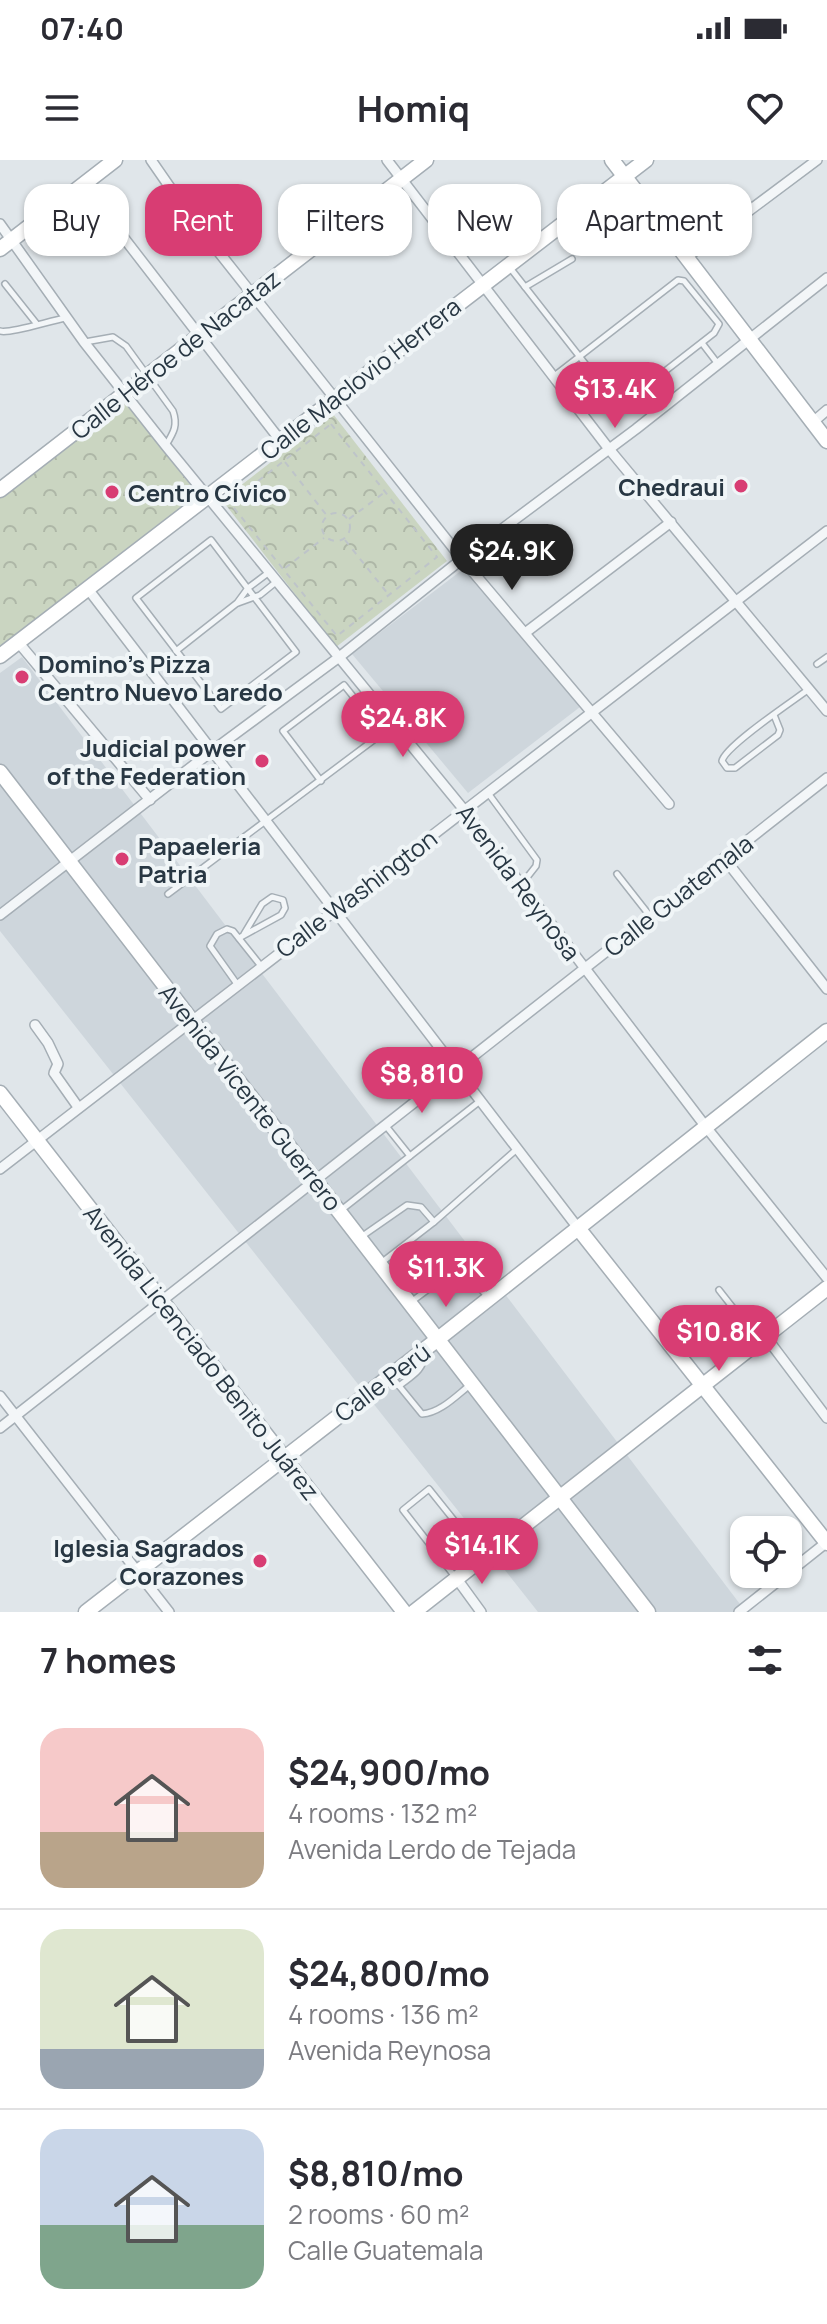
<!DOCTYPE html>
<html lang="en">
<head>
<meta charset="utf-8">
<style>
  :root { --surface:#fff; --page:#f7f7f7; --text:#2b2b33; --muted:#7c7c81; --line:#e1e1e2; --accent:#d83d73 }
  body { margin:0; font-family:Manrope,sans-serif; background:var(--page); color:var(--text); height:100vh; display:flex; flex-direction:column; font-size:30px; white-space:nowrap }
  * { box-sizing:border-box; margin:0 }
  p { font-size:26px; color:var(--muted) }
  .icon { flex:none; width:44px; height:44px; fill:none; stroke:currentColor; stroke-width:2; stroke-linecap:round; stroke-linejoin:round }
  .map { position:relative; height:1452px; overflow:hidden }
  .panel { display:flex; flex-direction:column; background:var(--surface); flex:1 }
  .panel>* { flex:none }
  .top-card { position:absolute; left:24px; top:24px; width:780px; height:72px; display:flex; gap:16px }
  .fabs { position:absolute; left:730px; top:1356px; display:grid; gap:16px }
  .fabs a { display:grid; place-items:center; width:72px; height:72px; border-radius:16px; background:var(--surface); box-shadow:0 2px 6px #0004; font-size:40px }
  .price { position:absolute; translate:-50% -68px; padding:0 18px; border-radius:28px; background:var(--accent); color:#fff; font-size:26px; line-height:52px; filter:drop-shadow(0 2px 4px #0008) }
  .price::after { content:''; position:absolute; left:50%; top:48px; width:24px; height:18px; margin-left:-12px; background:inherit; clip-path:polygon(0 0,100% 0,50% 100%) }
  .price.on { background:#222; color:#fff }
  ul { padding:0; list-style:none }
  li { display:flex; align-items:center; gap:24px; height:200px; padding:0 40px }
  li+li { border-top:2px solid var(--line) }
  li span { display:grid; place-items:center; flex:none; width:224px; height:160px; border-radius:24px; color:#555 }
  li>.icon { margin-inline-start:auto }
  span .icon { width:96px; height:96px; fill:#fffc; stroke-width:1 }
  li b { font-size:34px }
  h2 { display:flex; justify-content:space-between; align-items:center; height:96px; padding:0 40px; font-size:34px }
  .chip { padding:0 28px; border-radius:24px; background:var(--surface); box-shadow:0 2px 6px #0004; font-size:28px; line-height:72px }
  .chip.on { background:var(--accent); color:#fff }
  .status { display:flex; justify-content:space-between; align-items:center; height:56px; padding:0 40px; background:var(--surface); direction:ltr }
  .status svg { height:22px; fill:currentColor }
  header { display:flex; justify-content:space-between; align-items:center; height:104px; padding:0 40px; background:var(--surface); font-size:36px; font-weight:700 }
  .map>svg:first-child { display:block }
  .built { fill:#ced6dc }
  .park { fill:url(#park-crowns) }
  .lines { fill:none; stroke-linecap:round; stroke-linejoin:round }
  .lane-casing { stroke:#a5aeb5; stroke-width:8 }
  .street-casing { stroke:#a5aeb5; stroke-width:12 }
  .secondary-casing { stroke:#a5aeb5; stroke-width:17 }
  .path { stroke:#bec4c9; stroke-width:2; stroke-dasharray:6 6; stroke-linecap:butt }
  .lane { stroke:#f3f6f8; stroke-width:5 }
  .street { stroke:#f3f6f8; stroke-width:9 }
  .secondary { stroke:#fff; stroke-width:14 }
  .poi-dot { fill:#d83d73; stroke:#f0f5f7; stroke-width:3 }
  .labels { text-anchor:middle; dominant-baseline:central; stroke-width:8; stroke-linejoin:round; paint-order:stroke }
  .street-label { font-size:24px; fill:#283743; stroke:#f0f5f7 }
  .poi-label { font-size:24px; font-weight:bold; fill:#283743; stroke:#f0f5f7; text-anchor:end }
</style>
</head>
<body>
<div class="status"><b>07:40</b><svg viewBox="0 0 49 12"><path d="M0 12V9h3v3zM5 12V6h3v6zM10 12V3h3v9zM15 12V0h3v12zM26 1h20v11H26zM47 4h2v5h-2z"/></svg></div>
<header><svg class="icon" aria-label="menu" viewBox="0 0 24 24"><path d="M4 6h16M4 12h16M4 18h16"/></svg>Homiq<svg class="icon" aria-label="heart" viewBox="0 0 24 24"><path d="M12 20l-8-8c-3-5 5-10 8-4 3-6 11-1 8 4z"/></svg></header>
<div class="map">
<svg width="827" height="1452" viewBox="0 0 827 1452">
  <defs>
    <pattern id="park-crowns" width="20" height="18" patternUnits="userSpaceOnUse" patternTransform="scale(2)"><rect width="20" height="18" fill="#cad5c1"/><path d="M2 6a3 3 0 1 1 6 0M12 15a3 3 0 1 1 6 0" fill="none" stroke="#aeb7a7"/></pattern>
  </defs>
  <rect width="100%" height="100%" fill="#e0e6ea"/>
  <g class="built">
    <polygon points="462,410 471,413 580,547 468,633 352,494"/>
    <polygon points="22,497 746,1452 538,1452 0,771 0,513"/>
  </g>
  <g class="park">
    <polygon points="123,239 198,335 0,491 0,336"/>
    <polygon points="333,254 447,401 336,487 222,340"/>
  </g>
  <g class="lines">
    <g class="lane-casing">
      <g id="lane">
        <path d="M 579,53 C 602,68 634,90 660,68"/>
        <polyline points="511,109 619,247 714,173 719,164 684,121 678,120 553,217"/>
        <polyline points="5,124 36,163"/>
        <polyline points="525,127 572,99"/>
        <path d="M 0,171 C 10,174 52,160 66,158"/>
        <path d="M 85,182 L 113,177 L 126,186 L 173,251 C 178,265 174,272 166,285"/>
        <polyline points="702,183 718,204"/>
        <polyline points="639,231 655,253"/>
        <polygon points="211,380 296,492 221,549 136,438"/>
        <polyline points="238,443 260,435 276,422"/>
        <polyline points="176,491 237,443 248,428 268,413"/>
        <polyline points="817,504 827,497"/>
        <path d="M 774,555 L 780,570 L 778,575 L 735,608 L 727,608 L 722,601 C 725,586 793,541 809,529"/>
        <polyline points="321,621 283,571 344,525 383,574"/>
        <polyline points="488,633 537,700 536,706 521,725"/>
        <polyline points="617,714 650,756"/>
        <polyline points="168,734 395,564"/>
        <polyline points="239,778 281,755 285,748 283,740 272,737 262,744 244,774"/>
        <polyline points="237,824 210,786 217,774 227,769 233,771 261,806"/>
        <polyline points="386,966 410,996"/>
        <polyline points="340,1051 480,941"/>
        <polyline points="361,1077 407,1045 421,1047 434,1062"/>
        <polyline points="381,1103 434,1062 517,989"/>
        <polyline points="719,1130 759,1181"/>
        <polyline points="411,1142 454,1110 462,1109 489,1138"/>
        <path d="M 391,1216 L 422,1254 C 440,1253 456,1236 470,1225"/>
        <path d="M 399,1226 C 410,1217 425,1210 424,1194"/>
        <polyline points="456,1418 403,1350 429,1329 469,1379"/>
      </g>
    </g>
    <g class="street-casing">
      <g id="street">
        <polyline points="151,0 187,52 462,399 669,644"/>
        <polyline points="387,0 609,289 827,551"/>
        <polyline points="83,25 280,280"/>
        <polyline points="0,64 84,182 166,286 465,651 706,967 827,1118"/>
        <polyline points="687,97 817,0"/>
        <polyline points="813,262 827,250"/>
        <polyline points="88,429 578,1068"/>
        <polyline points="525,473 671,362"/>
        <polyline points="18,482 150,640"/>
        <polyline points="724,698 827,829"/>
        <polyline points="0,755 212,591 338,498 462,399 636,269 827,118"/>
        <polyline points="35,865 48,883 58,904 54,913 78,947"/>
        <polyline points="0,1009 827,371"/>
        <polyline points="766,1177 827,1258"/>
        <polyline points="0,1236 169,1452"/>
        <polyline points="0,1268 827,618"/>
        <polyline points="788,1413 827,1382"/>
        <polyline points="457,1419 481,1452"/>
        <polyline points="739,1452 787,1414"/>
      </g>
    </g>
    <g class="secondary-casing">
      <g id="secondary">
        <polyline points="612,0 827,281"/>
        <polyline points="0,89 115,0"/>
        <polyline points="0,330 426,0"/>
        <polyline points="0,496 646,0"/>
        <polyline points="0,612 648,1452"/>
        <polyline points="0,933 404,1452"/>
        <polyline points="578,1068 827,1383"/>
        <polyline points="86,1452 438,1179 827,871"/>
        <polyline points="414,1452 827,1128"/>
      </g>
    </g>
    <g class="path">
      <polygon points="331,264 437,397 337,476 230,343"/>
      <polyline points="285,302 328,357"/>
      <circle cx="336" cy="367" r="14"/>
      <polyline points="349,359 385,332"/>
      <polyline points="345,380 388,434"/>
      <polyline points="285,408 324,378"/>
    </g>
    <use href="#lane" class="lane"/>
    <use href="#street" class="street"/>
    <use href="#secondary" class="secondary"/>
  </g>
  <g class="poi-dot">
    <circle cx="741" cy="326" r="8"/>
    <circle cx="112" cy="332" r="8"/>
    <circle cx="22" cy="517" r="8"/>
    <circle cx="262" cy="601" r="8"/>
    <circle cx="122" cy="699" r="8"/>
    <circle cx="260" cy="1401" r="8"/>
  </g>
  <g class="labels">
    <g class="street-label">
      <text transform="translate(175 194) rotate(-38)">Calle Héroe de Nacataz</text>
      <text transform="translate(360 218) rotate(-38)">Calle Maclovio Herrera</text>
      <text transform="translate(519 722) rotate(53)">Avenida Reynosa</text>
      <text transform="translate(356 733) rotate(-37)">Calle Washington</text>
      <text transform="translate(678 735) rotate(-38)">Calle Guatemala</text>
      <text transform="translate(251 937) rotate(52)">Avenida Vicente Guerrero</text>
      <text transform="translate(202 1192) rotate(52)">Avenida Licenciado Benito Juárez</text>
      <text transform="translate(382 1222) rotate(-37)">Calle Perú</text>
    </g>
    <g class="poi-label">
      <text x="725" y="326">Chedraui</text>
      <text x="128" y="332" text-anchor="start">Centro Cívico</text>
      <text x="38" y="503" text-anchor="start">Domino's Pizza<tspan x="38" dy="28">Centro Nuevo Laredo</tspan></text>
      <text x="246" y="587">Judicial power<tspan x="246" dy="28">of the Federation</tspan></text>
      <text x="138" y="685" text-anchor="start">Papaeleria<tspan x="138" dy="28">Patria</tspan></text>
      <text x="244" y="1387">Iglesia Sagrados<tspan x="244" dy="28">Corazones</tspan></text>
    </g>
  </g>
</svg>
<div class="fabs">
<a><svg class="icon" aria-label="locate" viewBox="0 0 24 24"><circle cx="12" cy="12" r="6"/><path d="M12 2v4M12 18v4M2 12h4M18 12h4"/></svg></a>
</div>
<b class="price" style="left:615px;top:270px">$13.4K</b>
<b class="price on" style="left:512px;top:432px">$24.9K</b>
<b class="price" style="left:403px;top:599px">$24.8K</b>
<b class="price" style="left:422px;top:955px">$8,810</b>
<b class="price" style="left:446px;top:1149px">$11.3K</b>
<b class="price" style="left:719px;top:1213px">$10.8K</b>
<b class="price" style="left:482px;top:1426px">$14.1K</b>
<div class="top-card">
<a class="chip">Buy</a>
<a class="chip on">Rent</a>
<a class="chip">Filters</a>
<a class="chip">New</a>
<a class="chip">Apartment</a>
</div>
</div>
<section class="panel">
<h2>7 homes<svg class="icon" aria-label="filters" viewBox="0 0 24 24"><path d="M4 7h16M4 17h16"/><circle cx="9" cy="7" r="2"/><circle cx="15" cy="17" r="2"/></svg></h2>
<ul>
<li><span style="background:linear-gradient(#f6c9c9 65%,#b9a48a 0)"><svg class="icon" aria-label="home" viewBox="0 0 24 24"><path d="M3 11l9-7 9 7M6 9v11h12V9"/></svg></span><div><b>$24,900/mo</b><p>4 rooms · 132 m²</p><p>Avenida Lerdo de Tejada</p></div></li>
<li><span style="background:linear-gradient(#dfe7d0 75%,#9aa5b1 0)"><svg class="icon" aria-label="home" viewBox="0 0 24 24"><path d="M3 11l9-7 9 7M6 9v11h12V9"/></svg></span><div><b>$24,800/mo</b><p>4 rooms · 136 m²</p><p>Avenida Reynosa</p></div></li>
<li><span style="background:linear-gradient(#c9d6e8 60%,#7fa58c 0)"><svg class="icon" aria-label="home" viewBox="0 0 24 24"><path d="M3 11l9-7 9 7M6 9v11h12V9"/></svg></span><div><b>$8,810/mo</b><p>2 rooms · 60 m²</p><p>Calle Guatemala</p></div></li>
</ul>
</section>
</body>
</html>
